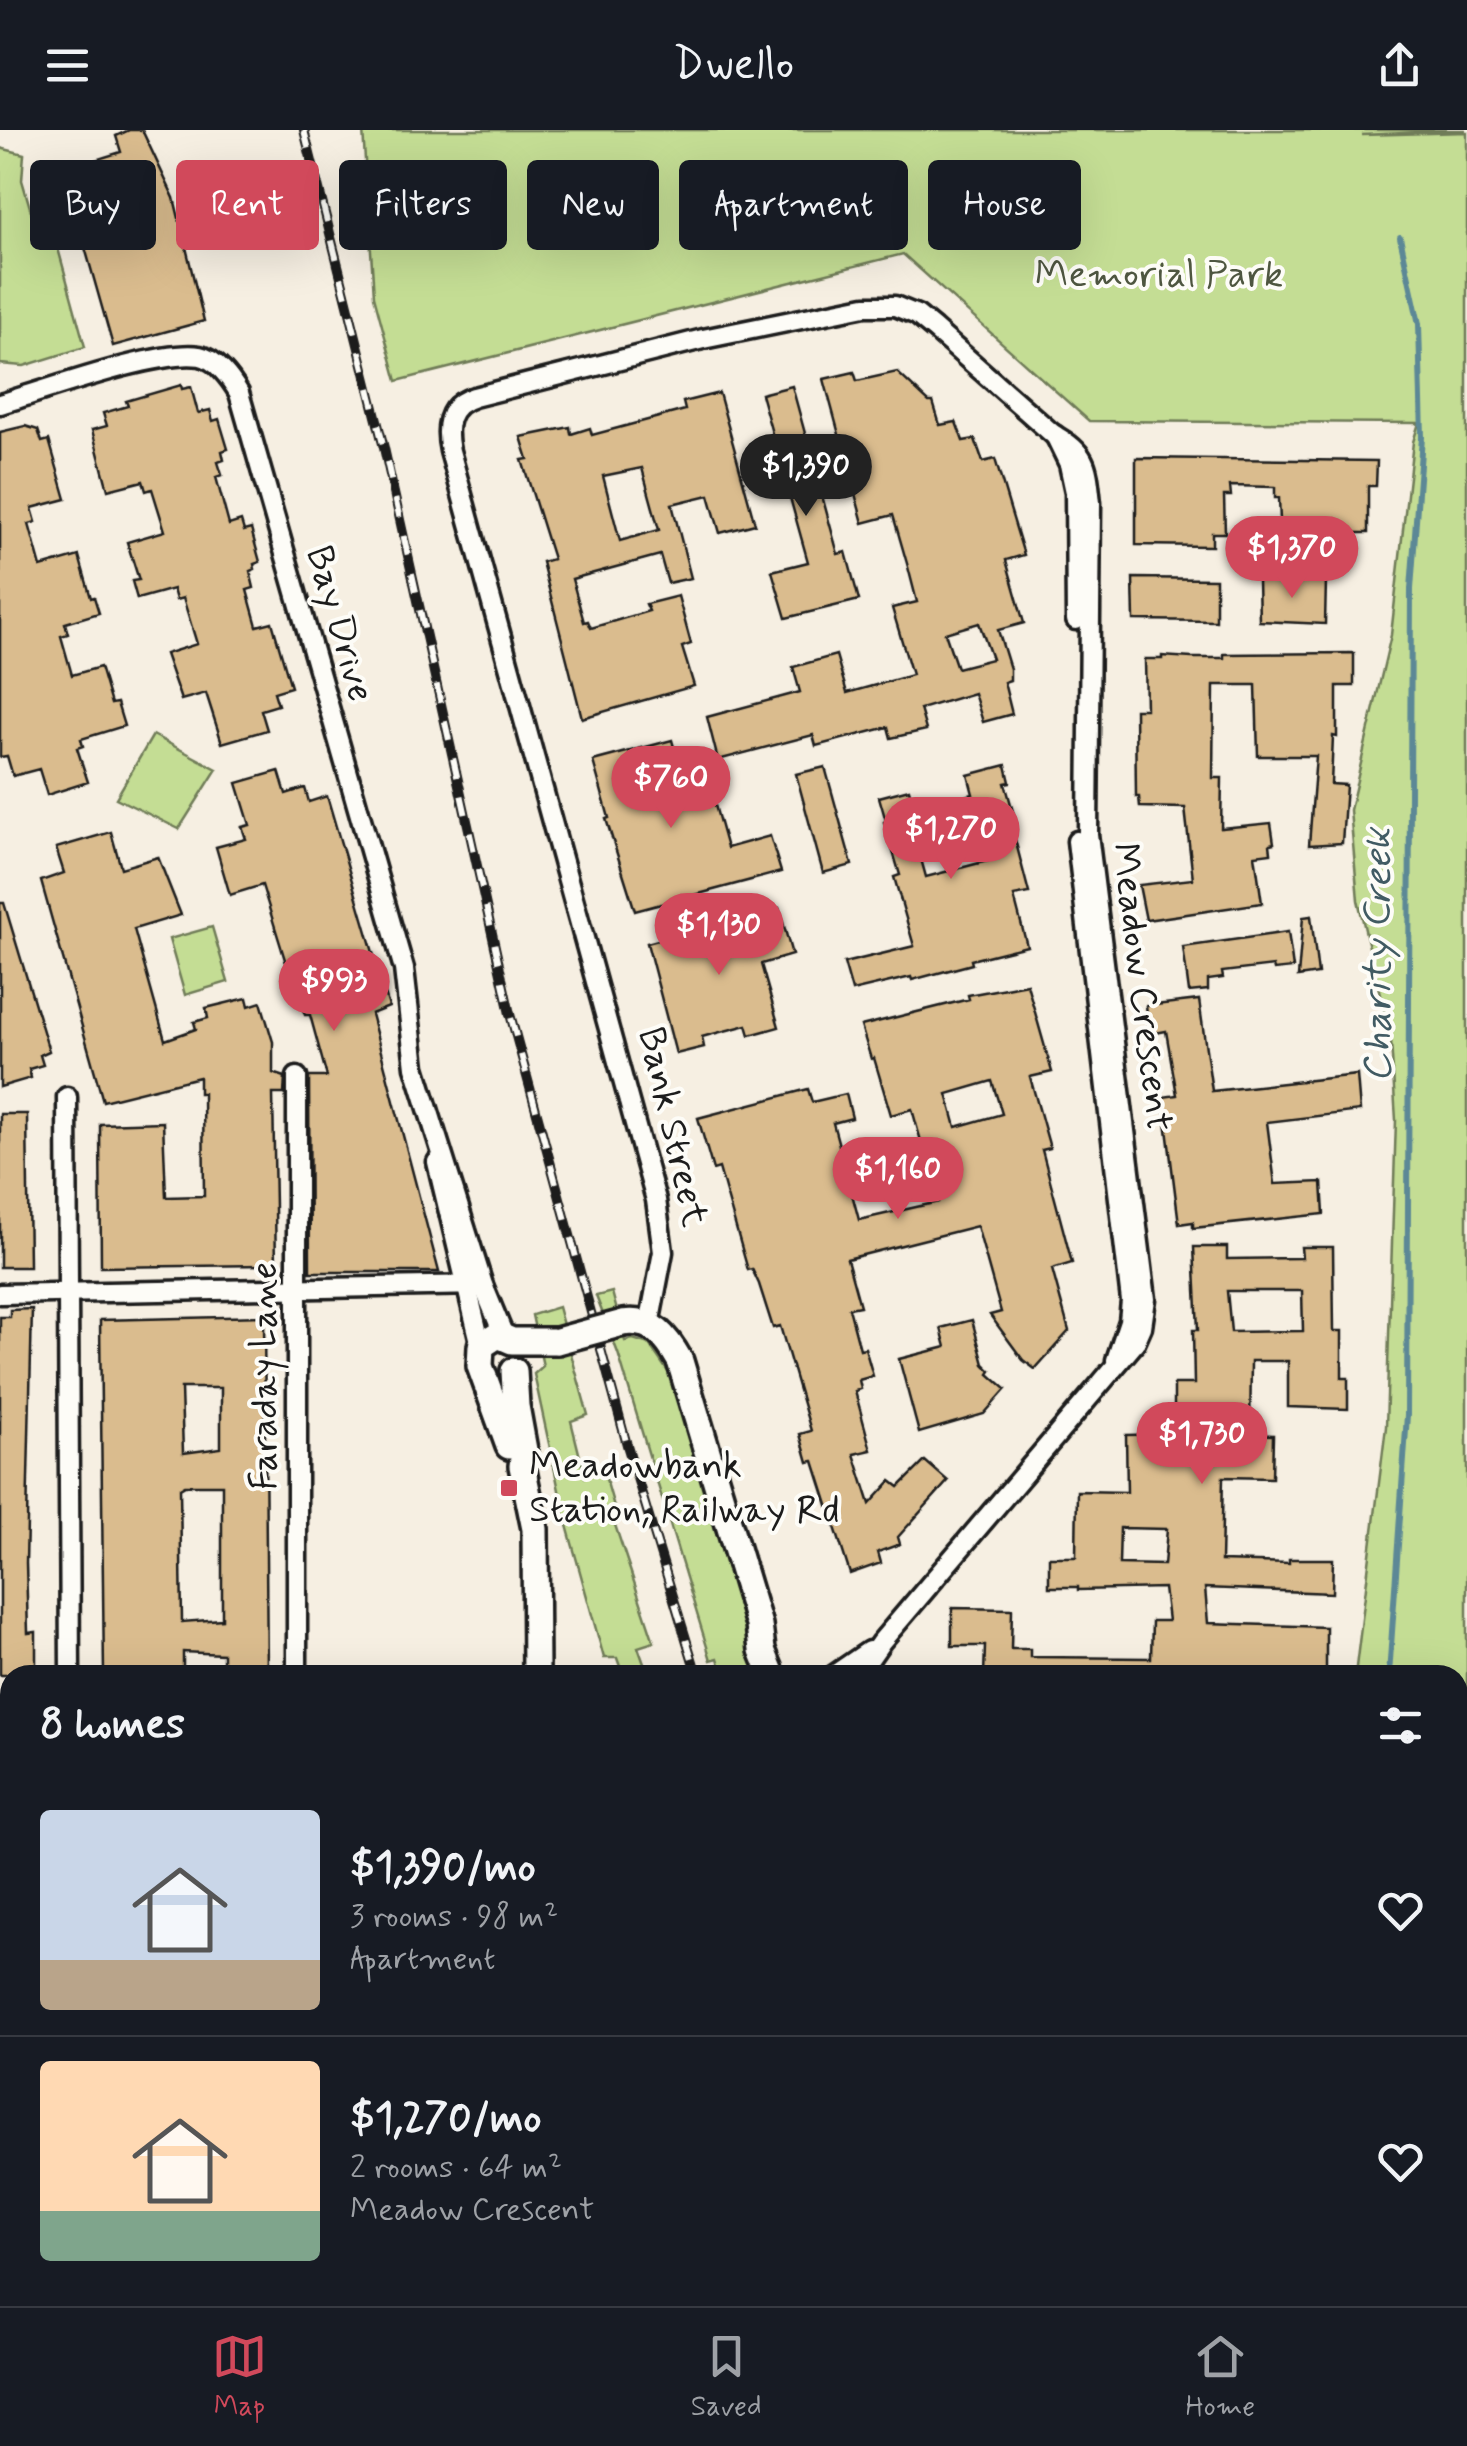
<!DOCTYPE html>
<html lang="en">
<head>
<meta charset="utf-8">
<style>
  :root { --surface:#171b24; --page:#242831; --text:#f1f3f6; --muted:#9ea1a6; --line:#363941; --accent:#d1495b }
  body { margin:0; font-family:Mynerve,sans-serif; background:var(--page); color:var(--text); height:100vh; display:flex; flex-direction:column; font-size:38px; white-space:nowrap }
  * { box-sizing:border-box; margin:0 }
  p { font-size:32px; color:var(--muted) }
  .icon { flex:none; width:55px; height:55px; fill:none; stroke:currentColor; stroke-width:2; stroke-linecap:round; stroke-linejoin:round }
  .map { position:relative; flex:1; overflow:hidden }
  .sheet { position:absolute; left:0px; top:1535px; width:1468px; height:642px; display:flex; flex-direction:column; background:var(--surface); border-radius:30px 30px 0 0; box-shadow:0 10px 40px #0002 }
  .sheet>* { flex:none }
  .hud { position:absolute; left:30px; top:30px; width:1408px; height:90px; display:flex; gap:20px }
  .price { position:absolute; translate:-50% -85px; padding:0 22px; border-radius:35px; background:var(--accent); color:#fff; font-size:32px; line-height:65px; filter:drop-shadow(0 2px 5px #0008) }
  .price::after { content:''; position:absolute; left:50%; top:60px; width:30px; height:22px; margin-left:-15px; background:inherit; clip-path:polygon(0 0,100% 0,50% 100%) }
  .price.current { background:#222; color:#fff }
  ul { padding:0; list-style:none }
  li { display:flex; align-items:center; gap:30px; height:250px; padding:0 40px }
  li+li { border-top:2px solid var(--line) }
  li span { display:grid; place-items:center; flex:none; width:280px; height:200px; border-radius:10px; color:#555 }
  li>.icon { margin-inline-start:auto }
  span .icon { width:120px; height:120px; fill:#fffc; stroke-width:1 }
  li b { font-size:42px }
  h2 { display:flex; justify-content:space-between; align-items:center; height:120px; padding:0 40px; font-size:42px }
  .chip { padding:0 35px; border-radius:10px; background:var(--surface); box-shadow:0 10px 40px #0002; font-size:35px; line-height:90px }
  .chip.current { background:var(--accent); color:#fff }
  header { display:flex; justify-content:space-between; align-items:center; height:130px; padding:0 40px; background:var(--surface); font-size:45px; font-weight:600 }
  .tab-bar { display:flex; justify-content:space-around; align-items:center; height:140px; border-top:2px solid var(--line); background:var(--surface); font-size:28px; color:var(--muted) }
  .tab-bar a { display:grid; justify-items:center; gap:5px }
  .tab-bar .current { color:var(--accent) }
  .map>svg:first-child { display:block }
  .green { fill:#c4dd94; stroke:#707c58; stroke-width:2.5 }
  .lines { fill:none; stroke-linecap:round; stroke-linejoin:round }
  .stream { stroke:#5c8896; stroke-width:6 }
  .building { fill:#dabc8e; stroke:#1c1c1c; stroke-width:2.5; fill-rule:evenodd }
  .street-casing { stroke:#1c1c1c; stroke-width:25 }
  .secondary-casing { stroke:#1c1c1c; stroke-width:32 }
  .street { stroke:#fdfcf7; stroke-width:18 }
  .secondary { stroke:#fdfcf7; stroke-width:25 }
  .rail-casing { stroke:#1c1c1c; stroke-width:10 }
  .rail { stroke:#fdfcf7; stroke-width:6; stroke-dasharray:19; stroke-linecap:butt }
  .secondary-bridge-casing { stroke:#1c1c1c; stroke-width:32; stroke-linecap:butt }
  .secondary-bridge { stroke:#fdfcf7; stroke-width:25 }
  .poi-dot { fill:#d1495b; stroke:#fdfcf7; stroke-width:4 }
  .labels { text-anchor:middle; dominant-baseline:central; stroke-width:8; stroke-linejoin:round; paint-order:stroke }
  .park-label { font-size:38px; fill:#4e5640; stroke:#fdfcf7 }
  .street-label { font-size:38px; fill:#1c1c1c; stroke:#fdfcf7 }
  .poi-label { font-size:38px; fill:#1c1c1c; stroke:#fdfcf7; text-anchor:start }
  .water-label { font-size:40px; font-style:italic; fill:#415b63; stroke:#fdfcf7 }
</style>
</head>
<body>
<header><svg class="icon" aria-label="menu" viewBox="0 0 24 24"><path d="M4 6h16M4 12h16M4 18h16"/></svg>Dwello<svg class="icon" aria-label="share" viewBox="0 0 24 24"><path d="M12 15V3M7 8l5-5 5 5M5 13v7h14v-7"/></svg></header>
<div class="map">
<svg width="1467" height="2176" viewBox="0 0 1467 2176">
  <rect width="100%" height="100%" fill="#f6efe2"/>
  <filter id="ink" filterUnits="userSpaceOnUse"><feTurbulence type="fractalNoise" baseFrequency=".01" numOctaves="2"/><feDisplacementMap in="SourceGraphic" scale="20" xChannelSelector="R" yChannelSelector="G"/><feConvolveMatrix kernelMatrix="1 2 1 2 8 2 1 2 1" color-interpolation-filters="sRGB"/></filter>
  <g filter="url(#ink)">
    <g class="green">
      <polygon points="363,0 1466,0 1362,5 1467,2 1467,1600 1458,1604 1458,1545 1355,1545 1386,1297 1396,990 1391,911 1358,770 1350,680 1391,505 1413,312 1419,293 1089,291 903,124 397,251 374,166"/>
      <polygon points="0,18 24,24 22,50 33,88 53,100 85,217 24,236 0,234"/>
      <polygon points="153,605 217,639 179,699 116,668"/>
      <polygon points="212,797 228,852 185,865 169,809"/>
      <polygon points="612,1162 625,1211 633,1209 649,1214 677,1255 746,1497 764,1545 723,1545 718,1528 711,1530 618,1223 596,1166"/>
      <polygon points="558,1177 588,1285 571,1291 585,1347 604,1342 617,1387 613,1389 654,1512 638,1517 648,1545 623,1545 617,1528 604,1528 565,1388 534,1244 543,1236 532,1185"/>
    </g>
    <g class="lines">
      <polyline class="stream" points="1389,1545 1407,1285 1411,459 1422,307 1419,194 1400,107"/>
    </g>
    <g class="building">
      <polygon points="129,0 142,0 174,68 204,191 113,216 63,40 121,22 116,6"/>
      <path d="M 854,242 L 857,251 L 897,242 L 929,272 L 933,272 L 940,295 L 956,292 L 963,311 L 975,309 L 983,332 L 995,329 L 1024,425 L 1006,430 L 1024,493 L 998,500 L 1010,539 L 1010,550 L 1004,552 L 1012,584 L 983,592 L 974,563 L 920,579 L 926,600 L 891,608 L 888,597 L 816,616 L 813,605 L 718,630 L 707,587 L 800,562 L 793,537 L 836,525 L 847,563 L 912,545 L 892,478 L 917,472 L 908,437 L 893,385 L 863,393 L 824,249 ZM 979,493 L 992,529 L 957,538 L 945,503 Z"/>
      <polygon points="181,255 182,259 191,257 198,283 210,280 213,291 219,289 228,319 222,321 224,330 218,332 222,345 216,347 229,395 241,391 244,401 251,399 260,432 254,434 255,439 250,441 254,458 247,460 257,496 272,492 291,557 274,562 278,575 261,580 267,600 222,613 206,563 181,570 165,524 197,514 183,468 176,470 173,459 137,469 132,451 139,450 127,412 165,401 152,359 146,361 143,351 108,360 92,300 107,296 103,283 128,276 126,271"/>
      <polygon points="792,256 838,424 846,422 859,470 786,488 772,441 808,432 761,264"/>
      <path d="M 719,263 L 755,394 L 720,403 L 709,365 L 672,374 L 691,448 L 668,453 L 660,425 L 572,449 L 584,492 L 588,491 L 591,498 L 649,481 L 646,474 L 678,466 L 691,514 L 682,517 L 694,556 L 582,588 L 542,432 L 553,429 L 522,330 L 528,329 L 521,307 L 570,297 L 571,304 L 590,298 L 592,305 L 685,280 L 683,272 ZM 642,338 L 659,400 L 620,411 L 603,346 Z"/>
      <polygon points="25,296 38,300 42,312 49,310 66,369 32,378 36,392 29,394 41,437 79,426 91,468 94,467 99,483 65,493 68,504 61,506 72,545 100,537 111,574 117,573 124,596 81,609 83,616 77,618 88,652 47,665 39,639 13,646 7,626 0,627 0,302"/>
      <polygon points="1136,328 1377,331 1376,356 1368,356 1368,403 1355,403 1356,416 1281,415 1279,368 1275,368 1275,357 1230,356 1231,366 1224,366 1225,403 1212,403 1212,416 1136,415"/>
      <polygon points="1133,448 1216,449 1216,491 1134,490"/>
      <polygon points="1258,449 1326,449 1325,494 1259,491"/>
      <polygon points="1354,523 1354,556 1337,556 1337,607 1333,606 1331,654 1346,655 1342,713 1309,715 1316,626 1258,626 1256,555 1214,555 1213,648 1222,648 1221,698 1271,693 1274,713 1270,714 1271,723 1255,725 1262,773 1146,790 1139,755 1193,749 1185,678 1140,677 1139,667 1136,667 1135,579 1146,579 1145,529 1162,529 1162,526 1192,528 1224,528 1224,524"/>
      <polygon points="672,610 688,667 711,661 727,718 770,706 781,742 635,781 606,689 609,688 593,631"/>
      <path d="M 1006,635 L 1010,652 L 1005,653 L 1014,685 L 1009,686 L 1029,763 L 1014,766 L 1027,816 L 971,830 L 972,834 L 912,850 L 911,847 L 852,861 L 844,833 L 914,816 L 894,747 L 900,745 L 884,692 L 886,691 L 879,667 L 909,659 L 915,680 L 973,664 L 968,645 ZM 978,694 L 987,731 L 926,747 L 916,711 Z"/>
      <polygon points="825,637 852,735 823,743 796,644"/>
      <polygon points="279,641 286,664 305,658 309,672 327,666 389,877 371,884 439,1142 310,1142 309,947 327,947 310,885 305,885 300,871 298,872 262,755 230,765 216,717 246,709 242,697 250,695 237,653"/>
      <polygon points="111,702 121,738 158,727 181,785 134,799 165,910 196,899 194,892 208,888 206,878 247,868 249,876 261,872 273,912 273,943 285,947 284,964 273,964 276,1135 101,1137 100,994 163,992 166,1067 204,1066 203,963 199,963 199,947 103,971 41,751 64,743 56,718"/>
      <polygon points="0,773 4,773 49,921 40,925 43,935 29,939 31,948 0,957"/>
      <polygon points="779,778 792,825 761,834 779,897 750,905 747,895 709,905 702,907 704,917 676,924 647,813"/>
      <polygon points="1311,786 1318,844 1298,847 1303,787"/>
      <polygon points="1288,802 1293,838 1274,840 1273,836 1222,842 1223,848 1208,850 1208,860 1189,862 1183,817"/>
      <path d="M 1027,854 L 1052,942 L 1030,947 L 1050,1018 L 1042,1020 L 1072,1133 L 1052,1139 L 1069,1201 L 1035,1239 L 1023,1230 L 990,1185 L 1001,1182 L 977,1096 L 847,1129 L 860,1176 L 849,1178 L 860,1219 L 865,1218 L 873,1246 L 859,1250 L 861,1259 L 855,1261 L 871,1320 L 854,1324 L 870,1374 L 891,1351 L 899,1357 L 925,1331 L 948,1351 L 898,1407 L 900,1414 L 878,1422 L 881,1433 L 850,1444 L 814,1331 L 808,1332 L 800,1304 L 811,1301 L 780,1196 L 773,1198 L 759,1154 L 752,1139 L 748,1140 L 719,1038 L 713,1040 L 698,988 L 808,959 L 812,972 L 846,964 L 852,988 L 833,993 L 859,1090 L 938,1072 L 912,979 L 891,985 L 874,928 L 871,929 L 861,896 L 969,869 L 968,865 ZM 992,951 L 1002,984 L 956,997 L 947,964 Z"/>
      <polygon points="1199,870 1212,961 1357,945 1360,981 1267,992 1275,1054 1322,1052 1324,1084 1193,1098 1193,1092 1179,1094 1163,967 1177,965 1166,901 1150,904 1146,876"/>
      <polygon points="0,984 27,984 29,1137 0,1137"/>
      <path d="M 1194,1117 L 1227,1117 L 1227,1129 L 1302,1128 L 1301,1117 L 1333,1117 L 1334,1201 L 1342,1201 L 1342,1248 L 1348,1248 L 1348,1279 L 1288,1277 L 1288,1231 L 1251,1231 L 1250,1304 L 1273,1305 L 1272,1348 L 1223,1347 L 1221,1431 L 1289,1433 L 1289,1429 L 1333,1429 L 1332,1463 L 1205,1458 L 1208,1493 L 1326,1497 L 1326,1545 L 984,1545 L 985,1516 L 952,1516 L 952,1478 L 1012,1479 L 1011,1519 L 1030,1519 L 1030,1527 L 1151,1528 L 1152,1491 L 1168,1491 L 1164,1458 L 1078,1460 L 1078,1457 L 1049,1457 L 1049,1427 L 1076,1427 L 1077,1361 L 1127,1362 L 1126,1305 L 1174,1304 L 1174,1254 L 1194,1254 L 1193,1200 L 1198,1200 ZM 1227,1161 L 1302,1161 L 1303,1201 L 1231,1202 ZM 1120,1398 L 1167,1399 L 1164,1435 L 1119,1434 Z"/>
      <polygon points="32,1179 26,1433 28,1503 36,1502 36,1545 0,1545 0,1187 10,1187 10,1180"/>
      <path d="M 264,1186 L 267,1545 L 223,1545 L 223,1524 L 183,1522 L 183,1545 L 104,1545 L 100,1190 ZM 181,1258 L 221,1258 L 221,1318 L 183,1323 ZM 185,1355 L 222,1355 L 222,1489 L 182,1492 L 180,1358 Z"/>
      <polygon points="972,1190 984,1234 991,1241 989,1244 1006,1259 984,1284 919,1303 899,1229 946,1217 941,1198"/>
    </g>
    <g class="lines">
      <g class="street-casing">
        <g id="street">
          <path d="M 0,274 C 44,261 159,219 200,226 C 216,229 231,249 239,263 L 404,839 L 415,937 L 483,1155 L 504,1206"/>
          <polyline points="1055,305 1069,334 1075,362 1076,490"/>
          <polyline points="1077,711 1131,1171 1129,1191 1116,1230"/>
          <polyline points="67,967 70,1545"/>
          <polyline points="437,1032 481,1216"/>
          <polyline points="0,1164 483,1155"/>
          <path d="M 649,1195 L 663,1122 L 656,1070 L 450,321 C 445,297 447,275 474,267 L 703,209 L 865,176 L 895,176 L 917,185 L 934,199 L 1054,305 C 1088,323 1087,337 1091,373 L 1088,704 L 1146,1169 L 1142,1197 L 1135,1213 L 881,1512 L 858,1545"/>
          <polyline points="297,1545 297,947"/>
          <polyline points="834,1545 869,1521"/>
          <polyline points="1097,2168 1101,2176"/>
          <polyline points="1403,2168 1417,2176"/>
          <polyline points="96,2176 98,2168"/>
        </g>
      </g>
      <g class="secondary-casing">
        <g id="secondary">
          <path d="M 623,1193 C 653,1188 667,1208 680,1231 L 759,1495 L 762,1520 L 772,1545"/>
          <polyline points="514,1241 516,1276 524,1320 522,1336 535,1399 536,1545"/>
          <polyline points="509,1316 480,1236 481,1216 498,1205 512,1211 557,1211"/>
          <polyline points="0,1654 10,1654"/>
          <polyline points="1458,1659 1458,1677"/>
          <polyline points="1458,1703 1467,1709"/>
        </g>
      </g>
      <use href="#street" class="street"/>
      <use href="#secondary" class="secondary"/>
      <g class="rail-casing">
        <g id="rail">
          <polyline points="304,0 384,318 510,884 627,1315 697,1545"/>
          <polyline points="933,2168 937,2176"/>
        </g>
      </g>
      <use href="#rail" class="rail"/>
      <g class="secondary-bridge-casing">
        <polyline id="secondary-bridge" points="557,1211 623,1193"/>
      </g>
      <use href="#secondary-bridge" class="secondary-bridge"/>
    </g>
  </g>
  <rect class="poi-dot" x="499" y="1348" width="20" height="20" rx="5"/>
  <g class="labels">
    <g class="park-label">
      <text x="1159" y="145">Memorial Park</text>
    </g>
    <g class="street-label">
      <text transform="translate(339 494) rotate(74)">Bay Drive</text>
      <text transform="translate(1141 857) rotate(83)">Meadow Crescent</text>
      <text transform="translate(672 997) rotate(77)">Bank Street</text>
      <text transform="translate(265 1246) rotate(-90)">Faraday Lane</text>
    </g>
    <g class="poi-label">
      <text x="529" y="1336">Meadowbank<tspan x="529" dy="44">Station, Railway Rd</tspan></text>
    </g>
    <g class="water-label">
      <text transform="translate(1379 825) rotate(-90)">Charity Creek</text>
    </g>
  </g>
</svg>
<b class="price current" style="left:806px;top:389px">$1,390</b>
<b class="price" style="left:1292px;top:471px">$1,370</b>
<b class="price" style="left:671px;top:701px">$760</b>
<b class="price" style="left:951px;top:752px">$1,270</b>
<b class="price" style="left:719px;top:848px">$1,130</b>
<b class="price" style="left:334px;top:904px">$993</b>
<b class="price" style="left:898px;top:1092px">$1,160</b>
<b class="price" style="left:1202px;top:1357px">$1,730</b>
<div class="hud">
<a class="chip">Buy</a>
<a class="chip current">Rent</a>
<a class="chip">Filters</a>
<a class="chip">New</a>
<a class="chip">Apartment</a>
<a class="chip">House</a>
</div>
<section class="sheet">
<h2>8 homes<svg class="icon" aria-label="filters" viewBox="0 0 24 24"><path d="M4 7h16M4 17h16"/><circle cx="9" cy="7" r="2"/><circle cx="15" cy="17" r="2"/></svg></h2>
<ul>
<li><span style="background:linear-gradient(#c9d6e8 75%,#b9a48a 0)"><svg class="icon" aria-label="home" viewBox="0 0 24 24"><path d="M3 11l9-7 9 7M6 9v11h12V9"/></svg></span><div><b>$1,390/mo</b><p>3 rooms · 98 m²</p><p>Apartment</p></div><svg class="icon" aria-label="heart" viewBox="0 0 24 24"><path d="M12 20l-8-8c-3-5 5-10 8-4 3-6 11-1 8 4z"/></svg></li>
<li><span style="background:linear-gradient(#ffd9b3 75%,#7fa58c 0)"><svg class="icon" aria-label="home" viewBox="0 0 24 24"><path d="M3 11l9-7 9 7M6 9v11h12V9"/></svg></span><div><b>$1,270/mo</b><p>2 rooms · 64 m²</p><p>Meadow Crescent</p></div><svg class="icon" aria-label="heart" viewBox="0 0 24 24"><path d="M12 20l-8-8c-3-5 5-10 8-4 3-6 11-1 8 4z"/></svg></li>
</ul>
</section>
</div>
<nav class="tab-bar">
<a class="current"><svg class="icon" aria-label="map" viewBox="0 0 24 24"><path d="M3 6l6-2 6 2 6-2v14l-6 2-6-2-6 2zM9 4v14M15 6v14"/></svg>Map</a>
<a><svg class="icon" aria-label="saved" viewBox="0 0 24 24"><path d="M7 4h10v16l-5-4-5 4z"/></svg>Saved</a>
<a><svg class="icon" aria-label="home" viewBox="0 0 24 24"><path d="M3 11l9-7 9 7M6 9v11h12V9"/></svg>Home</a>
</nav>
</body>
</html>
